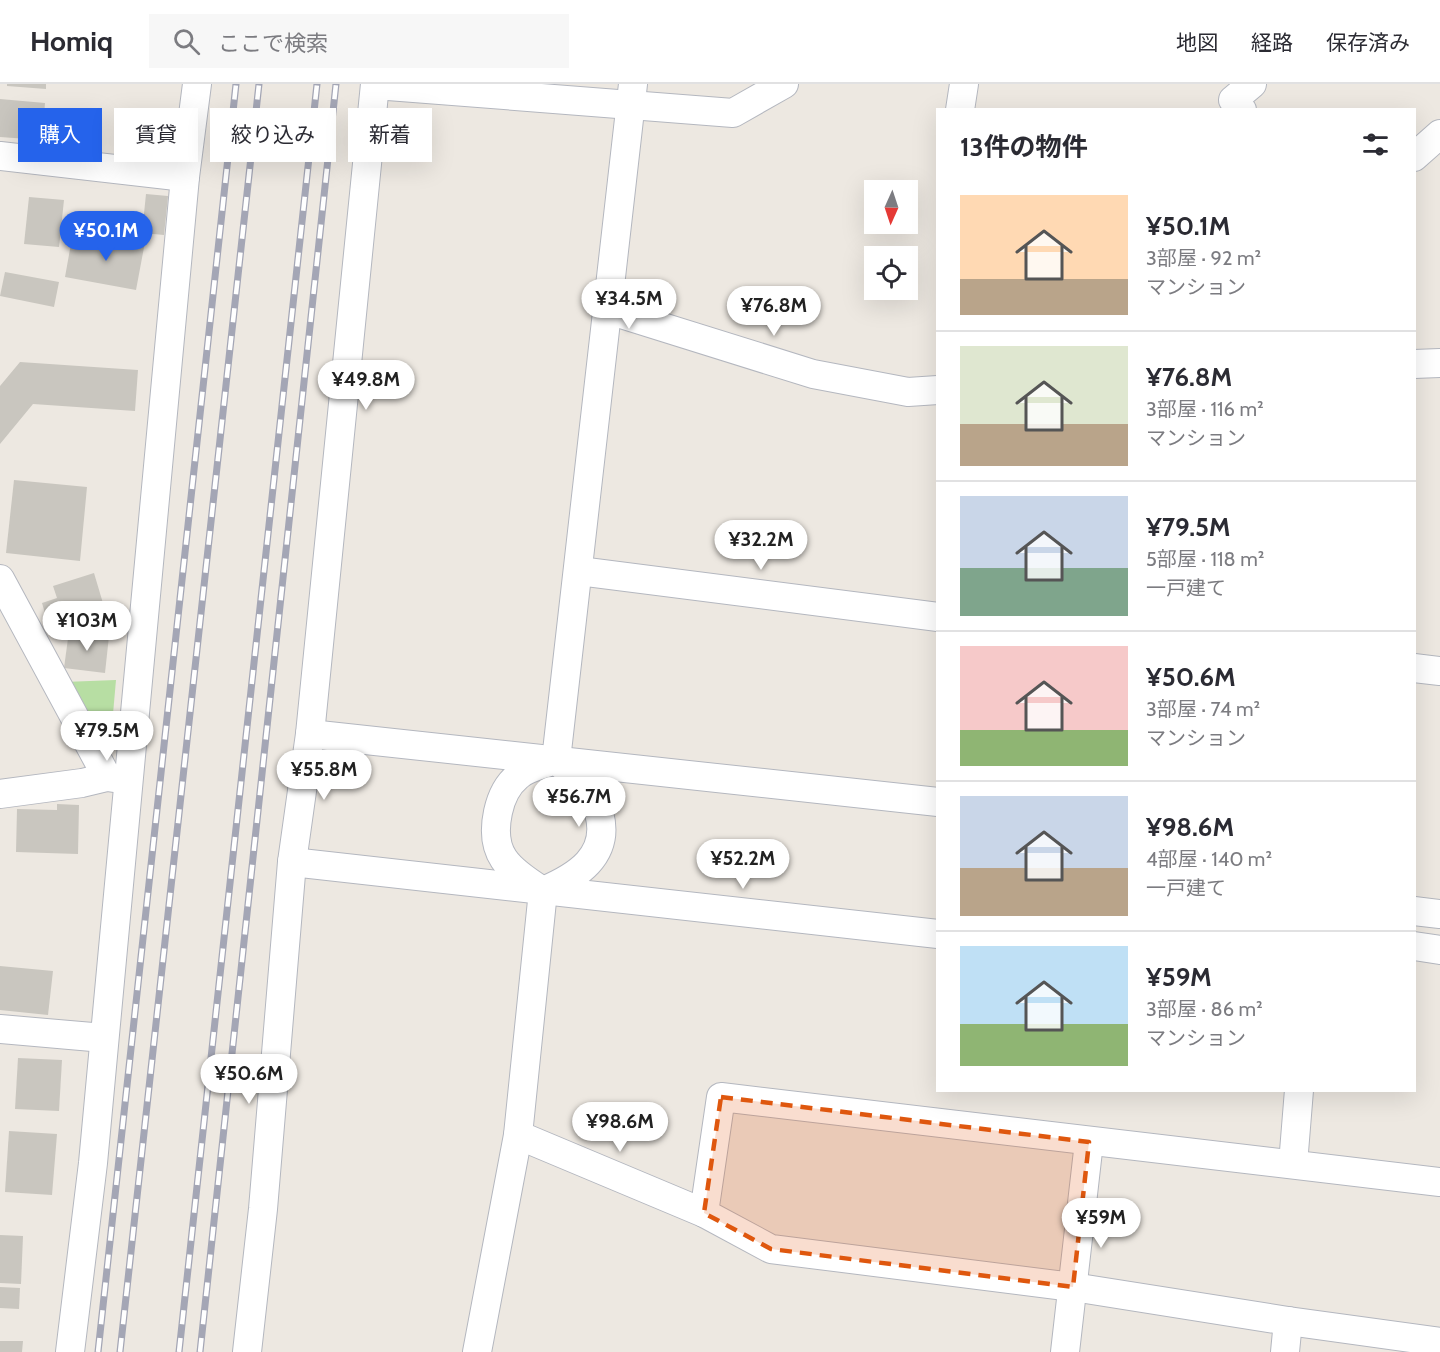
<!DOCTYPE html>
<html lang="ja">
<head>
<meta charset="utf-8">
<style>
  :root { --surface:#fff; --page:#f7f7f7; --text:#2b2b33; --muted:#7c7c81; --line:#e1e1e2; --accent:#2563eb }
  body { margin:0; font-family:Cabin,"Noto Sans JP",sans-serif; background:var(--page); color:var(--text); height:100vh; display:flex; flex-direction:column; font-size:22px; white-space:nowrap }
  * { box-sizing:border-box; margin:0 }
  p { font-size:20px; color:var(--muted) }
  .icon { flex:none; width:33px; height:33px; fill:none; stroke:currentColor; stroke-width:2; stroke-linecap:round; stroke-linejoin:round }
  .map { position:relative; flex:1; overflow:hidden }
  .details { position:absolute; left:936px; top:24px; width:480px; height:984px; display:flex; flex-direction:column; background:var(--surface); border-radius:0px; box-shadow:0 6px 24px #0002 }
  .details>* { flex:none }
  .guide { position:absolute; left:18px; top:24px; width:570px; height:54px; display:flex; gap:12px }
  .needle { width:39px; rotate:183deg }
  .fabs { position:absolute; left:864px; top:96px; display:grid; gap:12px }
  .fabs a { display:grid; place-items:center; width:54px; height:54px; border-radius:0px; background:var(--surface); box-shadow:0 6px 24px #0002; font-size:30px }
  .price { position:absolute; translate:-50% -51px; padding:0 14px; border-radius:21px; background:#fff; color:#222; font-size:20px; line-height:39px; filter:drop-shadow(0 2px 3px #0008) }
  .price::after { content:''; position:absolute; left:50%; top:36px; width:18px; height:14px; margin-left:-9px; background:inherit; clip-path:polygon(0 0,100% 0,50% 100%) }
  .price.active { background:var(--accent); color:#fff }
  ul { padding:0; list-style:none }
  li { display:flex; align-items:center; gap:18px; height:150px; padding:0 24px }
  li+li { border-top:2px solid var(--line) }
  li span { display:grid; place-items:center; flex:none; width:168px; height:120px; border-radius:0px; color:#555 }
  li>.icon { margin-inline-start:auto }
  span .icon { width:72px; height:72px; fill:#fffc; stroke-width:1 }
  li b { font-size:26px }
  h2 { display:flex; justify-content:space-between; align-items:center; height:72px; padding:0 24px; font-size:26px }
  .pill { padding:0 21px; border-radius:0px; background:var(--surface); box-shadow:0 6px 24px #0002; font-size:21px; line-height:54px }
  .pill.active { background:var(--accent); color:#fff }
  header { display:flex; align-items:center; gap:36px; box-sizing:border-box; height:84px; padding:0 30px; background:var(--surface); border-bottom:2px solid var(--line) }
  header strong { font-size:28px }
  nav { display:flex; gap:33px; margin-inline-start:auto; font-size:21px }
  .search { width:420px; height:54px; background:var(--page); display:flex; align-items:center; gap:15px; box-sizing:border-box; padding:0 21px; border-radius:0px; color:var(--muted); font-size:22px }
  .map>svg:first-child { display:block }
  .grass { fill:#b7dea3 }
  .building { fill:#c9c6bf }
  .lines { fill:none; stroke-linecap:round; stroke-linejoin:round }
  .minor-casing { stroke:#b4b7bf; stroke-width:30 }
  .minor { stroke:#fff; stroke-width:28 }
  .rail-casing { stroke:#a4a6b5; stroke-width:7 }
  .rail { stroke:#fff; stroke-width:4.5; stroke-dasharray:14; stroke-linecap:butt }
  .marked { fill:#df570e; fill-opacity:0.2; stroke:#df570e; stroke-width:4.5; stroke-dasharray:12 8; stroke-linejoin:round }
</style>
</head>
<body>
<header>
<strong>Homiq</strong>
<div class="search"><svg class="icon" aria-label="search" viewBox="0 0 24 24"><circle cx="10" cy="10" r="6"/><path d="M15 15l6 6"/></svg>ここで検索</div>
<nav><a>地図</a><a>経路</a><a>保存済み</a></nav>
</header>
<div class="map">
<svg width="1440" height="1268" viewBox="0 0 1440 1268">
  <rect width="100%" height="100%" fill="#ede8e1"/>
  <polygon class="grass" points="116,596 109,675 64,598"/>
  <g class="building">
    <polygon points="7,0 46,0 46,5 7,2"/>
    <polygon points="0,15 45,19 42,56 0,53"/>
    <polygon points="146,110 168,112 164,151 142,149"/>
    <polygon points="29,113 64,116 59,163 24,160"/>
    <polygon points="86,149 100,151 98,158 117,162 118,153 145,158 136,206 65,193 72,154 85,156"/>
    <polygon points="5,188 59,198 54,223 0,212"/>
    <polygon points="20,278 138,286 135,327 33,320 0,360 0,302"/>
    <polygon points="14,396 87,403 80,477 6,469"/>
    <polygon points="94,489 105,526 49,543 42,519 57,514 53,502"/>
    <polygon points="69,547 109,552 105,589 64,584"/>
    <polygon points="57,720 79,721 78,770 16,768 17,725 57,726"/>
    <polygon points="0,882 53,887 48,931 0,926"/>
    <polygon points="18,974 62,976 59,1027 15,1025"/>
    <polygon points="9,1047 57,1050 52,1111 5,1108"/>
    <polygon points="0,1151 23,1152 21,1200 0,1199"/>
    <polygon points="0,1203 20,1204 19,1225 0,1224"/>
    <polygon points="0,1257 23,1257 22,1268 0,1268"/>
  </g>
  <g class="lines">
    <g class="minor-casing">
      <g id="minor">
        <polyline points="375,1 733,29 784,0"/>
        <polyline points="960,26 964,0"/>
        <polyline points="1242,26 1233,16 1252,0"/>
        <polyline points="0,72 185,93"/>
        <polyline points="1414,73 1440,50"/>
        <polyline points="608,226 813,290 908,308 938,306"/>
        <polyline points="1414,280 1440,279"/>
        <polyline points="579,487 938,533"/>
        <polyline points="0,495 107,693 128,696"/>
        <polyline points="1414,584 1440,587"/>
        <polyline points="310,650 938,718"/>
        <polyline points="556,676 633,0"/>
        <polyline points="0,710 82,699 107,693"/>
        <polyline points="292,778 938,850"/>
        <path d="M 541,806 C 508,785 489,770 498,728 C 501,714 507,701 518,692 C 526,684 542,681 552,677"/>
        <path d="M 543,807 C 576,793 611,772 599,729 C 596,719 592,709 584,700 C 576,691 565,684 556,676"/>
        <polyline points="1414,827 1440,830"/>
        <polyline points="1414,862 1440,866"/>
        <polyline points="0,945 104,954"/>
        <polyline points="518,1051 704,1129"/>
        <polyline points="1293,1080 1299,1006"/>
        <polyline points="1440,1098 721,1013 704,1129 771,1165 1073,1203 1288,1237 1440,1258"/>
        <polyline points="70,1268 93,1079 185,93 197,0"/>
        <polyline points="247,1268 263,1125 292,778 310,650 375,0"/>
        <polyline points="477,1268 518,1051 543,807"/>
        <polyline points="1065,1268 1089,1058"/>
        <polyline points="1285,1268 1288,1237"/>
      </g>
    </g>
    <use href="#minor" class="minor"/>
    <g class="rail-casing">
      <g id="rail">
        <polyline points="98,1268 236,0"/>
        <polyline points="120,1268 259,0"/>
        <polyline points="179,1268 317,0"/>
        <polyline points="200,1268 336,0"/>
      </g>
    </g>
    <use href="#rail" class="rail"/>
  </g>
  <path class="marked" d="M 721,1013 L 1089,1058 L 1073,1203 L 771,1165 L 704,1129 Z"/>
</svg>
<div class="fabs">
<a><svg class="needle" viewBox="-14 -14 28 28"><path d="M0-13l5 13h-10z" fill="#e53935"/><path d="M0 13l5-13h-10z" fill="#7c7c81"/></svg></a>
<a><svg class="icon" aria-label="locate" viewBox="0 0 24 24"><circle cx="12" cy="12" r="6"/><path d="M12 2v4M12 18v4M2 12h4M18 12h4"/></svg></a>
</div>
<b class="price active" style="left:106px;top:178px">¥50.1M</b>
<b class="price" style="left:629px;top:246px">¥34.5M</b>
<b class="price" style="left:774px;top:253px">¥76.8M</b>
<b class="price" style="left:366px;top:327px">¥49.8M</b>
<b class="price" style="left:761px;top:487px">¥32.2M</b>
<b class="price" style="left:87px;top:568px">¥103M</b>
<b class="price" style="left:107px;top:678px">¥79.5M</b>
<b class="price" style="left:324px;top:717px">¥55.8M</b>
<b class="price" style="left:579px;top:744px">¥56.7M</b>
<b class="price" style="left:743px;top:806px">¥52.2M</b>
<b class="price" style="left:249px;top:1021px">¥50.6M</b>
<b class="price" style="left:620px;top:1069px">¥98.6M</b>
<b class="price" style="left:1101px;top:1165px">¥59M</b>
<div class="guide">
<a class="pill active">購入</a>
<a class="pill">賃貸</a>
<a class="pill">絞り込み</a>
<a class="pill">新着</a>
</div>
<section class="details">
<h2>13件の物件<svg class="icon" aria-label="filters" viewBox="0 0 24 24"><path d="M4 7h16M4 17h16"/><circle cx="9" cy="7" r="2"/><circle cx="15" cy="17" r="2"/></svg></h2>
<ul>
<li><span style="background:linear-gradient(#ffd9b3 70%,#b9a48a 0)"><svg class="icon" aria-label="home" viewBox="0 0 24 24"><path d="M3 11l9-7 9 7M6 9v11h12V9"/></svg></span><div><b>¥50.1M</b><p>3部屋 · 92 m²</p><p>マンション</p></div></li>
<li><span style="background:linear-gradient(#dfe7d0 65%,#b9a48a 0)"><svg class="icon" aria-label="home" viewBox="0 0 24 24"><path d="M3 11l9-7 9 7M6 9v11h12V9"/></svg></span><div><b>¥76.8M</b><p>3部屋 · 116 m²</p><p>マンション</p></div></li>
<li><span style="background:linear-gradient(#c9d6e8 60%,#7fa58c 0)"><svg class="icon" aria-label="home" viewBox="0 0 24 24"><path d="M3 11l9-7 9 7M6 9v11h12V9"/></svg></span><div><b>¥79.5M</b><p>5部屋 · 118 m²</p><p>一戸建て</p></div></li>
<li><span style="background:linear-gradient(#f6c9c9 70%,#8fb573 0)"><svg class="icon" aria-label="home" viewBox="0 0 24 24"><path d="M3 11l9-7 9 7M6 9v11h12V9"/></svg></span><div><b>¥50.6M</b><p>3部屋 · 74 m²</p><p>マンション</p></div></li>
<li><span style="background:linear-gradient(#c9d6e8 60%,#b9a48a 0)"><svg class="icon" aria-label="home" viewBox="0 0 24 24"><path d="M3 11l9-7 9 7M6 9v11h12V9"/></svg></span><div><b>¥98.6M</b><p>4部屋 · 140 m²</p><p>一戸建て</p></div></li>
<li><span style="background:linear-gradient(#bfe0f5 65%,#8fb573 0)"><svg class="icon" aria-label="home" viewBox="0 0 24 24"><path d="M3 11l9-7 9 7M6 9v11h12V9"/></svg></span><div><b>¥59M</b><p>3部屋 · 86 m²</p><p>マンション</p></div></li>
</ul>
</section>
</div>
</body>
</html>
